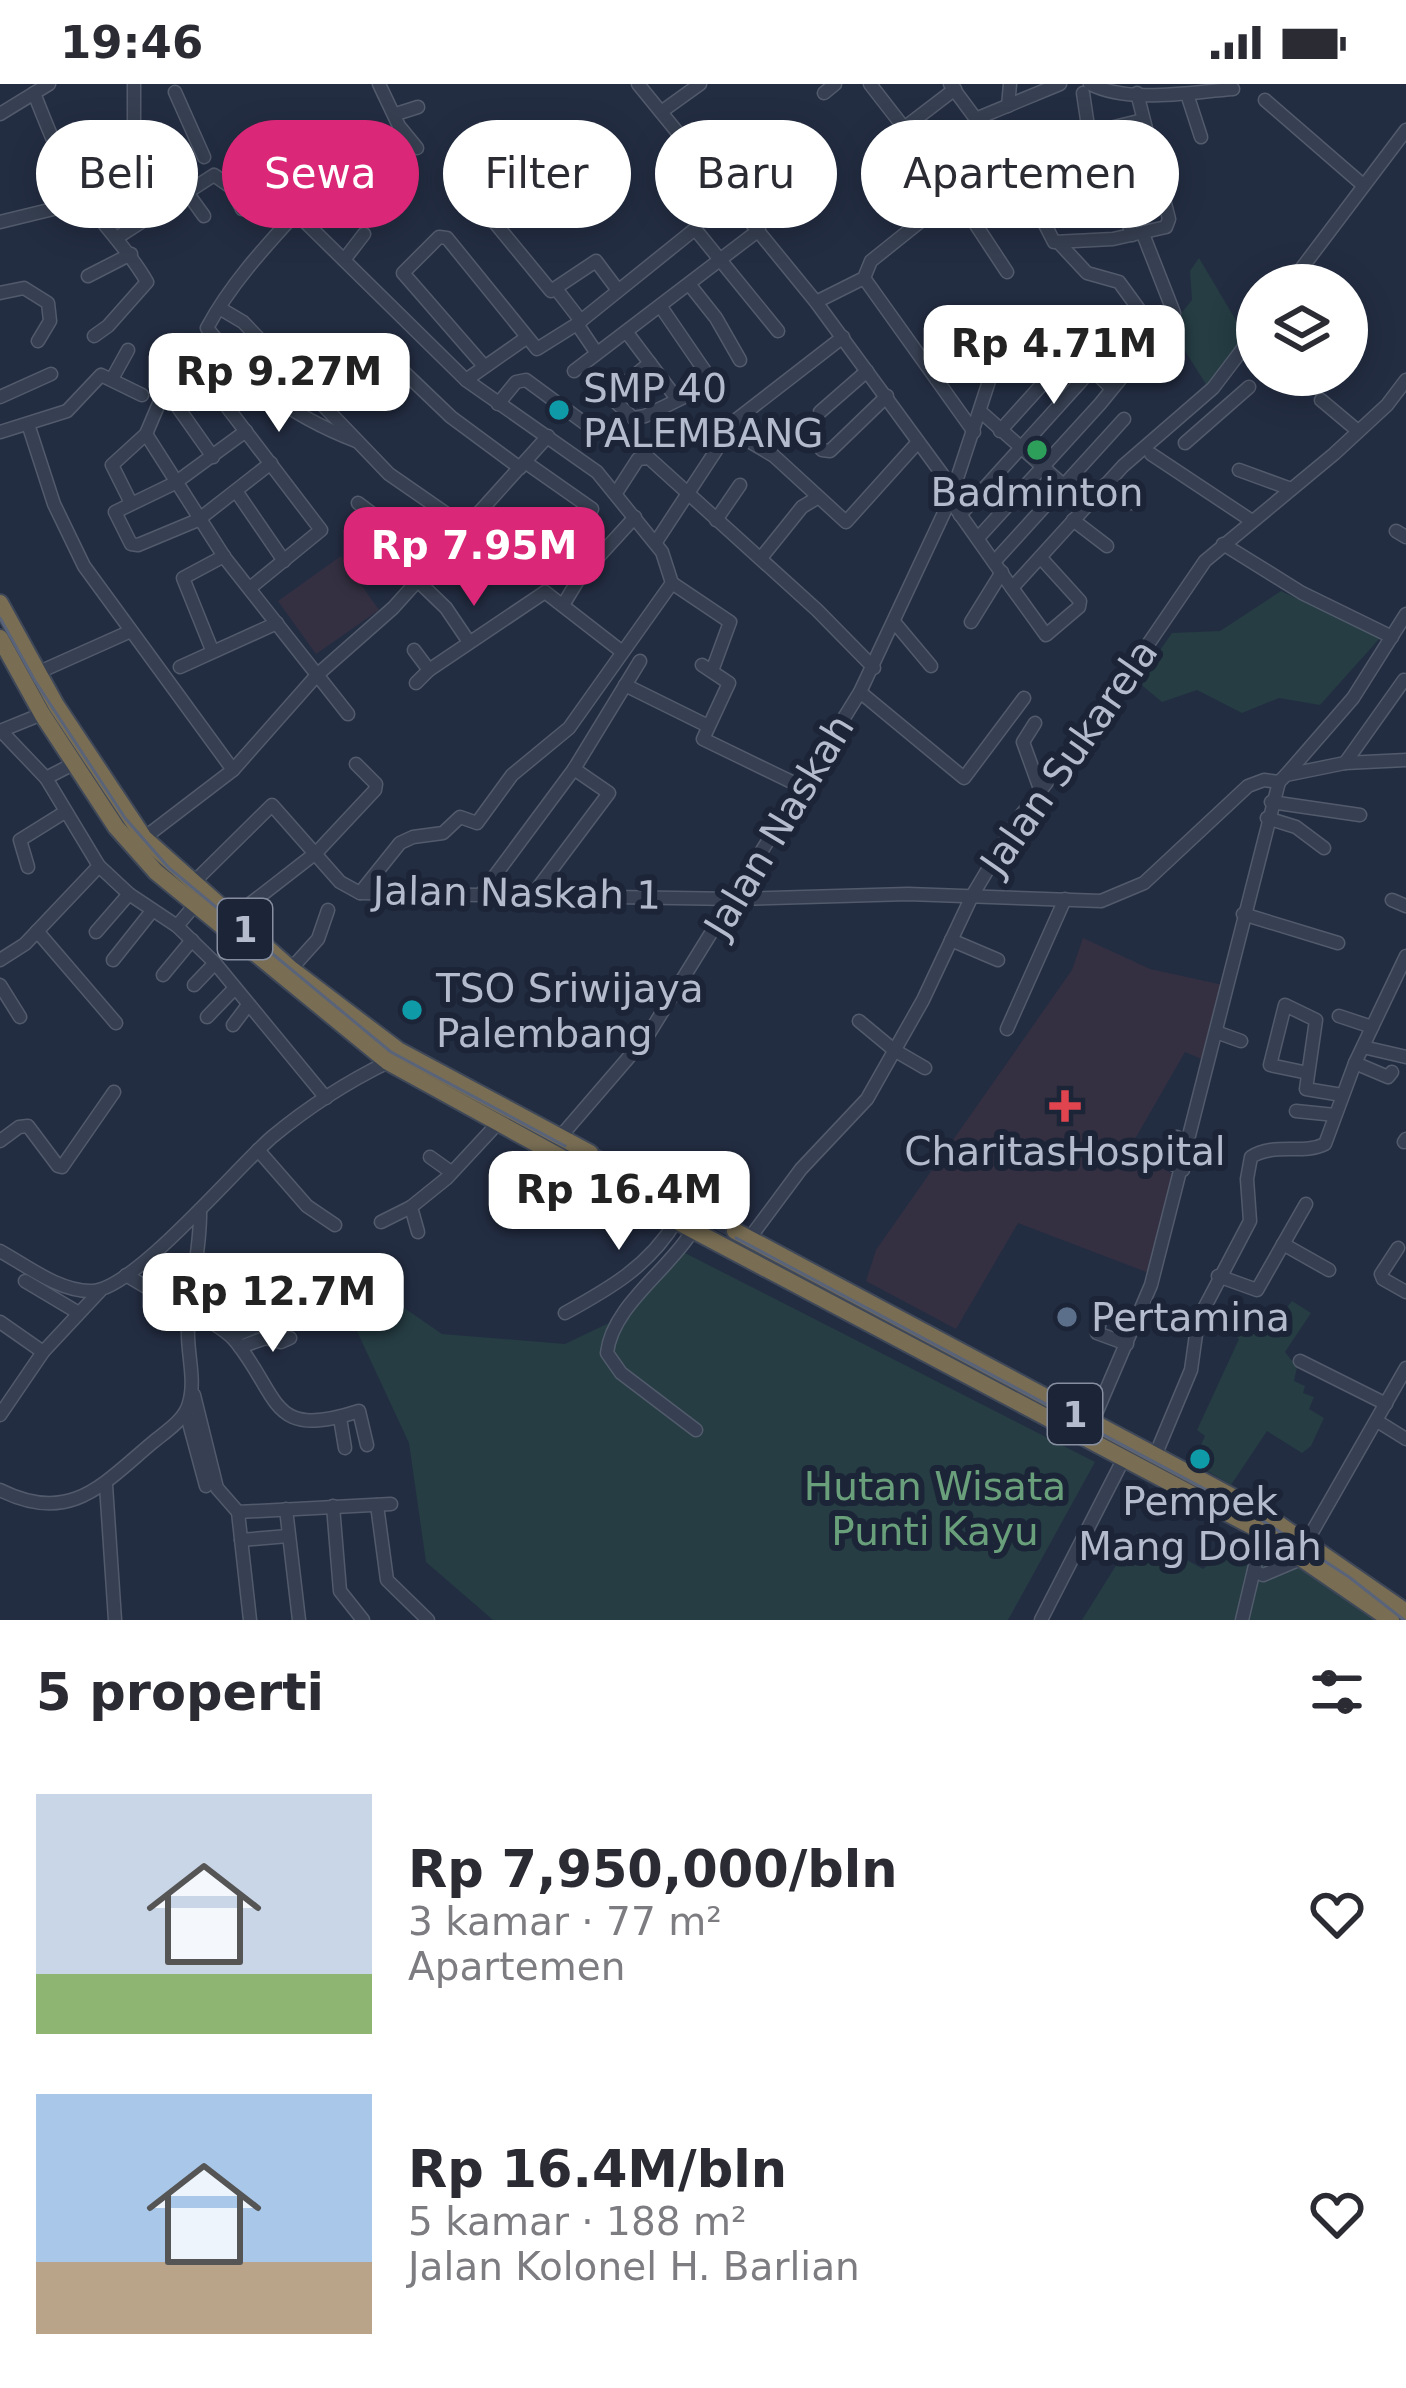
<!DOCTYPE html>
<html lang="id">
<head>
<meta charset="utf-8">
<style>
  :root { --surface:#fff; --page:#f7f7f7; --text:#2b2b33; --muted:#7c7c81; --accent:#db2777 }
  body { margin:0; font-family:"DejaVu Sans",sans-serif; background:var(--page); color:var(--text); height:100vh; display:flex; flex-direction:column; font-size:45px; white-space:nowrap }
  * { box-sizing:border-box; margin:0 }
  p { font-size:39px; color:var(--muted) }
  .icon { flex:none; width:66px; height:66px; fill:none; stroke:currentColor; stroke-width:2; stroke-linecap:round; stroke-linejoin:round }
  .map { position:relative; height:1536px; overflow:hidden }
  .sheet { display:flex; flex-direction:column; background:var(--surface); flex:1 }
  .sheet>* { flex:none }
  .hud { position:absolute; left:36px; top:36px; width:1335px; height:108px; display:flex; gap:24px }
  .fabs { position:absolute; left:1236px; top:180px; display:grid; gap:24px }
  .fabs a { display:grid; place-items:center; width:132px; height:132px; border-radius:50%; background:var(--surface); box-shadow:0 6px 30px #0003; font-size:60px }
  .price { position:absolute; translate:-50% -102px; padding:0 27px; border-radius:24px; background:#fff; color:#222; font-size:39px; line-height:78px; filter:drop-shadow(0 3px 6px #0008) }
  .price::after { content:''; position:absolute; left:50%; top:72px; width:36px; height:27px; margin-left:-18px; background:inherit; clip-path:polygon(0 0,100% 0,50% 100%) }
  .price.selected { background:var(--accent); color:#fff }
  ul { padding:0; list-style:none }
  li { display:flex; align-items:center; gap:36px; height:300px; padding:0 36px }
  li span { display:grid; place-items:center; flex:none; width:336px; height:240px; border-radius:0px; color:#555 }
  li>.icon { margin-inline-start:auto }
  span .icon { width:144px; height:144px; fill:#fffc; stroke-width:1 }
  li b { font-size:51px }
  h2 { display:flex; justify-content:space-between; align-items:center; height:144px; padding:0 36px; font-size:51px }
  .tag { padding:0 42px; border-radius:54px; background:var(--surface); box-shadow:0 6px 30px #0003; font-size:42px; line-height:108px }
  .tag.selected { background:var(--accent); color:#fff }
  .status { display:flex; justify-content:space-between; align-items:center; height:84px; padding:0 60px; background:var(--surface); direction:ltr }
  .status svg { height:33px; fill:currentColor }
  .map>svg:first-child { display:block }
  .medical { fill:#343042 }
  .green { fill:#253d43 }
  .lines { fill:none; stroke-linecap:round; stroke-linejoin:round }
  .highway-tunnel { stroke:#394257; stroke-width:16; stroke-dasharray:16 8; stroke-linecap:butt }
  .minor-casing { stroke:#525b6c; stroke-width:15 }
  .highway-casing { stroke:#3f4859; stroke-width:20 }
  .minor { stroke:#374052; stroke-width:12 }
  .highway { stroke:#796e54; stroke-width:16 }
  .tram { stroke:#596379; stroke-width:3 }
  .culture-dot { fill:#0f9aa8; stroke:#1c2537; stroke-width:4.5 }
  .leisure-dot { fill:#2e9e5b; stroke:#1c2537; stroke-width:4.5 }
  .health-dot { fill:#e0444e; stroke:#1c2537; stroke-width:4.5 }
  .service-dot { fill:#5c6f8a; stroke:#1c2537; stroke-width:4.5 }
  .labels { text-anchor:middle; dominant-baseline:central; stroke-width:12; stroke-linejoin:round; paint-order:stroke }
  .shield { fill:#1c2537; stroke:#868e9f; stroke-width:3 }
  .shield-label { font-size:36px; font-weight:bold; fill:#b4bbcc }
  .poi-label { font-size:39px; fill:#b4bbcc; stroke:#1c2537; text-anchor:start }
  .street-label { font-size:39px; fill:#b4bbcc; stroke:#1c2537 }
  .park-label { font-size:39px; fill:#699f7b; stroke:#1c2537 }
</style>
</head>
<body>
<div class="status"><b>19:46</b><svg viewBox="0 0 49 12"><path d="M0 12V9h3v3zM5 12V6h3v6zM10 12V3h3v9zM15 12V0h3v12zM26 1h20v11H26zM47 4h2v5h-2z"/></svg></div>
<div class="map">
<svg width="1406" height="1536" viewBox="0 0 1406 1536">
  <rect width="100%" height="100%" fill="#232d42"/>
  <g class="medical">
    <polygon points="341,472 379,526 316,570 278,517"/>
    <polygon points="1083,854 1150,885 1223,901 1206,977 1185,968 1128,1067 1177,1092 1149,1189 1018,1139 956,1245 866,1197 876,1166 1072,886"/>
  </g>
  <g class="green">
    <polygon points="1199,174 1250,260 1209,305 1170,243 1192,216 1190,187"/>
    <polygon points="1281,507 1380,554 1320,621 1279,614 1242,629 1197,606 1162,618 1138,598 1172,549 1220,547"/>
    <polygon points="681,1167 1095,1378 1008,1536 493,1536 426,1478 409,1359 348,1228 378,1206 442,1250 565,1260 613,1237"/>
    <polygon points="1292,1217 1311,1229 1285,1268 1297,1283 1294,1297 1305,1302 1303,1309 1314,1313 1309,1325 1324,1334 1311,1362 1302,1369 1267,1347 1231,1401 1202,1384 1209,1371 1200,1363 1205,1352 1197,1346 1239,1255 1225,1245 1237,1230 1254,1221 1278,1235"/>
    <polygon points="1255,1439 1378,1536 1082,1536 1137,1448 1203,1485"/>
  </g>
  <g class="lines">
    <polyline class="highway-tunnel" points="590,1069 735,1147"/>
    <g class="minor-casing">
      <g id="minor">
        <polyline points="134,0 134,45 170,116"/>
        <polyline points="379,0 399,42 417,64"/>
        <polyline points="638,0 816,218 953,405"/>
        <polyline points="870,0 957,112 1007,188"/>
        <path d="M 1090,0 C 1130,20 1190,8 1233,5"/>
        <polyline points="175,8 204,73"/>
        <path d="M 34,9 C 48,45 62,81 84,113 C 104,143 129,166 147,198 L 108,242 L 94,252"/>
        <polyline points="824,9 835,0"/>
        <polyline points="1083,9 1089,49"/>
        <polyline points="1187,10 1201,53"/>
        <polyline points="1265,16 1363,101"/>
        <polyline points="1008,22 1010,0"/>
        <polyline points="661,28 700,0"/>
        <polyline points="0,30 49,0"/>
        <polyline points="396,30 418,23"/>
        <polyline points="978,34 1060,0"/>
        <polyline points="904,44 955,5"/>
        <polyline points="1061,56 1143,36"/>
        <polyline points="1010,77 1043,70"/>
        <polyline points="1013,78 1054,158 1113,155 1166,143 1169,135 1137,9"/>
        <polyline points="1114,89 1132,151"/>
        <polyline points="186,107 204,132"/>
        <polyline points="477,117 551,207 596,177 617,205"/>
        <polyline points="0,138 86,117"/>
        <polyline points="118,153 214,91 231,103 242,125"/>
        <polyline points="1060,160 1087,189 1119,198 1157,250"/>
        <polyline points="344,176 364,150"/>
        <polyline points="88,192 131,170"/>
        <polyline points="864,194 974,348"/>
        <polyline points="689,200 716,234 740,276"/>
        <polyline points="1289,201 1406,46"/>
        <polyline points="557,206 581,237"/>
        <polyline points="0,209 24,204 48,219 50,237 38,257"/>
        <polyline points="816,218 864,194 871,177 992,80 993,58 950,0"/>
        <polyline points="221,225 243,238 389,390 467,444"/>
        <polyline points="577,240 596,268"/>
        <polyline points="628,250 677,315"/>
        <polyline points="382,267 451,333 520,384"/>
        <polyline points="650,279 609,312 633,334 645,332 713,299 661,223"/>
        <polyline points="484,282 403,189 439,153 447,154 537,265 577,240 695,145 778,247"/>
        <polyline points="574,287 759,146"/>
        <polyline points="112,295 128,266"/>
        <polyline points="466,296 526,254"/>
        <polyline points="165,305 213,373"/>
        <polyline points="0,313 51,290"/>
        <polyline points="1321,316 1358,347"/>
        <polyline points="498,320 516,298 526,296 598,349"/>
        <polyline points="820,328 867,287"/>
        <polyline points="981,328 1086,421"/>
        <polyline points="28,340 54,420 84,482 233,686"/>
        <polyline points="802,342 822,366 830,367 887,312"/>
        <polyline points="730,346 774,372 846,438 918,358"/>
        <polyline points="246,347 175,399 115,428 131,460 138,461 198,436 271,379"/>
        <polyline points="1000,347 1073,266"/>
        <polyline points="0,348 67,327 101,291 142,311"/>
        <polyline points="146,350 225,474 348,630"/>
        <path d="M 356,357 C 287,330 252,301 207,244 C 230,201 263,165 296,129 L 466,296 L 597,388 L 662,468 L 672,499"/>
        <polyline points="1185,359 1249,303"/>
        <polyline points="1151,370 1252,437"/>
        <polyline points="525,378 592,425"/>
        <polyline points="1239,386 1291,405"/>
        <polyline points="1105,401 1131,419"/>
        <polyline points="236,407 284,477"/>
        <polyline points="616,409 638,375 649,374 817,526 874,584"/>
        <polyline points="950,416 1012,504 1123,382 1213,304 1257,246"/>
        <polyline points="131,419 112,381 146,350 174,284 183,274 189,273 321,446 250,504"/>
        <polyline points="358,419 435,477"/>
        <polyline points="960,431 1092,285"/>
        <polyline points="716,436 740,401"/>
        <polyline points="1073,436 1107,462"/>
        <polyline points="1396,447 1406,453"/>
        <polyline points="978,454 1100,320 1174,229 1143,150"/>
        <polyline points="656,458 736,336 843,253"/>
        <polyline points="1223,460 1302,509 1392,553"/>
        <polyline points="761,474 802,423 817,414"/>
        <polyline points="994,478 1124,335"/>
        <polyline points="418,497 446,524 469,558"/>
        <polyline points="1012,504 1046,551 1079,523 1080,517 1041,474"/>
        <polyline points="563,521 580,493 635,433"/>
        <polyline points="971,538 1002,488"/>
        <polyline points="895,539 931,582"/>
        <polyline points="212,566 183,494 224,472"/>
        <polyline points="414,566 429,586"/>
        <polyline points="702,581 729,599 703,655 802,703"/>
        <polyline points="180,583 277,539"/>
        <polyline points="37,589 131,547"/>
        <polyline points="416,599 429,586 545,508 621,567"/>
        <polyline points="625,601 708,642"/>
        <polyline points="860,608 964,694 1024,614"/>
        <polyline points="1035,639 1023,658 1040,705"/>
        <polyline points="0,647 42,630"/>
        <polyline points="3,649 46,694"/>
        <polyline points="75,679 46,694 99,782"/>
        <polyline points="1345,679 1404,596"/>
        <polyline points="1286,691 1353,614 1406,530"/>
        <polyline points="1271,718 1360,731"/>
        <polyline points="1267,734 1296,743 1324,764"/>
        <polyline points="144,754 233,686 317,591 393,524 548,352"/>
        <polyline points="28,783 20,756 65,728"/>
        <polyline points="193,799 272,721 340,798 360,809 735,815 908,810 1101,817 1144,799 1248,702 1264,696 1279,698 1286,691 1345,679 1406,676"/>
        <polyline points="360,809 400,759 413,753 443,749 460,733 477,739 512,691 569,644 672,499 730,538 712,587"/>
        <polyline points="482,809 574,685 640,577"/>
        <polyline points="534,809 609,709 574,685"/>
        <polyline points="1392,816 1406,822"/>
        <polyline points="1243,830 1338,859"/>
        <polyline points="232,834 317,768 375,706 376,700 356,680"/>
        <polyline points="177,842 215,879 326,1014"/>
        <polyline points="37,847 116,939"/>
        <polyline points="96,848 129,810"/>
        <polyline points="951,856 998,876"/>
        <polyline points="0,876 25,860 99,782 129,810 177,842 194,822"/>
        <polyline points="113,876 152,827"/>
        <polyline points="291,885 318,855 328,826"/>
        <polyline points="163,891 192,856"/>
        <polyline points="0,901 20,933"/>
        <polyline points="194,901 215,879"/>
        <polyline points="1339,932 1372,943"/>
        <polyline points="207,933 235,904"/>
        <polyline points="859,937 894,966 925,984"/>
        <polyline points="233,941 248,921"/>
        <polyline points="1007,945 1065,815"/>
        <polyline points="1216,948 1241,957"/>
        <polyline points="1363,963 1406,973"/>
        <polyline points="1355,979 1388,993 1392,988"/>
        <polyline points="1308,989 1270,981 1285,921 1316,936 1306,1005 1342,1011"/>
        <polyline points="1296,1027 1335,1031"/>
        <polyline points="561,1052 648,951 860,608 950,416 992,288 1044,245 1073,266 1110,303"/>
        <polyline points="1177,1053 1168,1077 1183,1086"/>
        <polyline points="0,1057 19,1043 28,1042 58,1082 62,1083 114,1008"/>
        <polyline points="1404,1058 1406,1055"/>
        <polyline points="258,1066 307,1122 335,1141"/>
        <polyline points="430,1073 451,1088"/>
        <polyline points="381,1138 411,1123"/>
        <path d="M 693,1146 C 669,1186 612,1222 607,1269 L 621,1289 L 696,1346"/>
        <polyline points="418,1148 411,1123 447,1094 499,1038"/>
        <polyline points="749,1155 801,1085 867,1015 923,916 972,812 1018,735 1099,632 1205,477 1334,370 1387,321 1406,296"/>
        <polyline points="1283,1160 1329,1186"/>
        <polyline points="1398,1164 1381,1190 1383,1195 1406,1208"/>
        <path d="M 0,1167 C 27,1182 60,1208 92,1207 C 134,1206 236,1084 272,1053 C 307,1024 347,998 388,978"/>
        <polyline points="126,1191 190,1229"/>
        <polyline points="1218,1192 1257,1206 1306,1120"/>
        <polyline points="25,1197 77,1228"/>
        <path d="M 190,1226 C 205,1235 226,1245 237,1259 C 281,1315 270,1356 359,1327 L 367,1361"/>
        <path d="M 565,1229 C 609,1205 649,1182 676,1137"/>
        <polyline points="0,1238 43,1268"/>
        <polyline points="1100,1238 1097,1249 1127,1260"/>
        <polyline points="232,1253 298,1223"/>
        <polyline points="240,1263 266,1254 281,1258 290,1254"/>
        <polyline points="1300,1277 1386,1320"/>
        <polyline points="194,1311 217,1404 238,1428 391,1420"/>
        <polyline points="186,1328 206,1402"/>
        <polyline points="0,1331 43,1268 100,1207"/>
        <polyline points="340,1334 345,1364"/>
        <polyline points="1377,1337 1406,1355"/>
        <polyline points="1092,1339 1151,1201 1279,698"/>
        <path d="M 1155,1372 L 1191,1286 L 1198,1236 L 1250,1137 L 1247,1095 L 1251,1073 C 1274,1058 1303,1071 1325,1060 L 1355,979 L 1406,872"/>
        <polyline points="106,1401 115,1536"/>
        <path d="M 0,1406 C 70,1441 102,1401 152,1359 C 165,1348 185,1336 189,1319 C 196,1296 187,1269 188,1246 C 189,1205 201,1167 200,1126"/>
        <polyline points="377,1421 387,1496 428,1536"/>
        <polyline points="333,1422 340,1507 363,1536"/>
        <polyline points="286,1425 299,1536"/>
        <polyline points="238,1428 250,1536"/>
        <polyline points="241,1456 288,1452"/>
        <polyline points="1307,1457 1406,1284"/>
        <polyline points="1254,1487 1263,1491 1303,1474"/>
        <polyline points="1041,1536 1124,1374"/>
        <polyline points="1242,1536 1263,1448"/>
      </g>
    </g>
    <g class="highway-casing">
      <g id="highway">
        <polyline points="0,519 56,621 144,754 291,885 398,966 590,1069"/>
        <polyline points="0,554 42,630 116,743 156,788 388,978 693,1146 1263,1448 1391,1536"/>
        <polyline points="735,1147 1261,1428 1406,1528"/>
      </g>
    </g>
    <use href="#minor" class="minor"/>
    <use href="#highway" class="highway"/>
    <g class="tram">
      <polyline points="0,534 35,597 125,734 169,784 391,968 565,1062"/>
      <polyline points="736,1154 1257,1433 1349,1493 1404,1536"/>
    </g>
  </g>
  <g class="culture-dot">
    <circle cx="559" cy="326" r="12"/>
    <circle cx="412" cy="926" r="12"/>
    <circle cx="1200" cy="1375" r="12"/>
  </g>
  <circle class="leisure-dot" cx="1037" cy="366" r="12"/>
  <path class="health-dot" d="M1059 1004h12v12h12v12h-12v12h-12v-12h-12v-12h12z"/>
  <circle class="service-dot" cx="1067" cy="1233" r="12"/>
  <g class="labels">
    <g class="shield">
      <rect x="218" y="815" width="54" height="60" rx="9"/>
      <rect x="1048" y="1300" width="54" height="60" rx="9"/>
    </g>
    <g class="shield-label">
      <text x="245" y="845">1</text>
      <text x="1075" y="1330">1</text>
    </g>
    <g class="poi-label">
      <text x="583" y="304">SMP 40<tspan x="583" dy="45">PALEMBANG</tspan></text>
      <text x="1037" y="408" text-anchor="middle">Badminton</text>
      <text x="436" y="904">TSO Sriwijaya<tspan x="436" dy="45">Palembang</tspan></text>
      <text x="1065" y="1067" text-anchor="middle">CharitasHospital</text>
      <text x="1091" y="1233">Pertamina</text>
      <text x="1200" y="1417" text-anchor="middle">Pempek<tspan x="1200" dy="45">Mang Dollah</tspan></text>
    </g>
    <g class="street-label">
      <text transform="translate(1069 673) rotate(-55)">Jalan Sukarela</text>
      <text transform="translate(779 742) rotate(-59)">Jalan Naskah</text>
      <text transform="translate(517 809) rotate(1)">Jalan Naskah 1</text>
    </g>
    <g class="park-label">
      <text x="935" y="1402">Hutan Wisata<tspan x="935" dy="45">Punti Kayu</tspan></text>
    </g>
  </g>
</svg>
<div class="fabs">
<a><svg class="icon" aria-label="layers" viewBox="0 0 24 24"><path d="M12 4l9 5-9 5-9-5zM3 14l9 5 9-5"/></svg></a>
</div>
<b class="price" style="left:1054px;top:323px">Rp 4.71M</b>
<b class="price" style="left:279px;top:351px">Rp 9.27M</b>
<b class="price selected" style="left:474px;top:525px">Rp 7.95M</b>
<b class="price" style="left:619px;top:1169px">Rp 16.4M</b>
<b class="price" style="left:273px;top:1271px">Rp 12.7M</b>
<div class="hud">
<a class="tag">Beli</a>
<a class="tag selected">Sewa</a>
<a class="tag">Filter</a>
<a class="tag">Baru</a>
<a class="tag">Apartemen</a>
</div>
</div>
<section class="sheet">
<h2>5 properti<svg class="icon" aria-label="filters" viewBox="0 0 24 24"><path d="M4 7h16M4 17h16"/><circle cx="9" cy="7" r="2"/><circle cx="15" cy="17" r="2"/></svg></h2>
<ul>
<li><span style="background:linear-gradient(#c9d6e8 75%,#8fb573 0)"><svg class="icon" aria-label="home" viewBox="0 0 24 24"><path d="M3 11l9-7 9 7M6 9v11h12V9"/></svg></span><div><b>Rp 7,950,000/bln</b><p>3 kamar · 77 m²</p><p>Apartemen</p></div><svg class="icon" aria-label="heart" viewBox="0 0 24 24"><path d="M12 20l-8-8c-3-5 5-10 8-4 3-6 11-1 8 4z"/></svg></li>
<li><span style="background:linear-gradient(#a9c7e8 70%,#b9a48a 0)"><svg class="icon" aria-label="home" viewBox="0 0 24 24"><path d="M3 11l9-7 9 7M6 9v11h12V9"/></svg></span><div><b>Rp 16.4M/bln</b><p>5 kamar · 188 m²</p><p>Jalan Kolonel H. Barlian</p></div><svg class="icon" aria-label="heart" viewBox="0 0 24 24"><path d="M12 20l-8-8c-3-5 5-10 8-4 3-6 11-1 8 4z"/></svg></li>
</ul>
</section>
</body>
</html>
